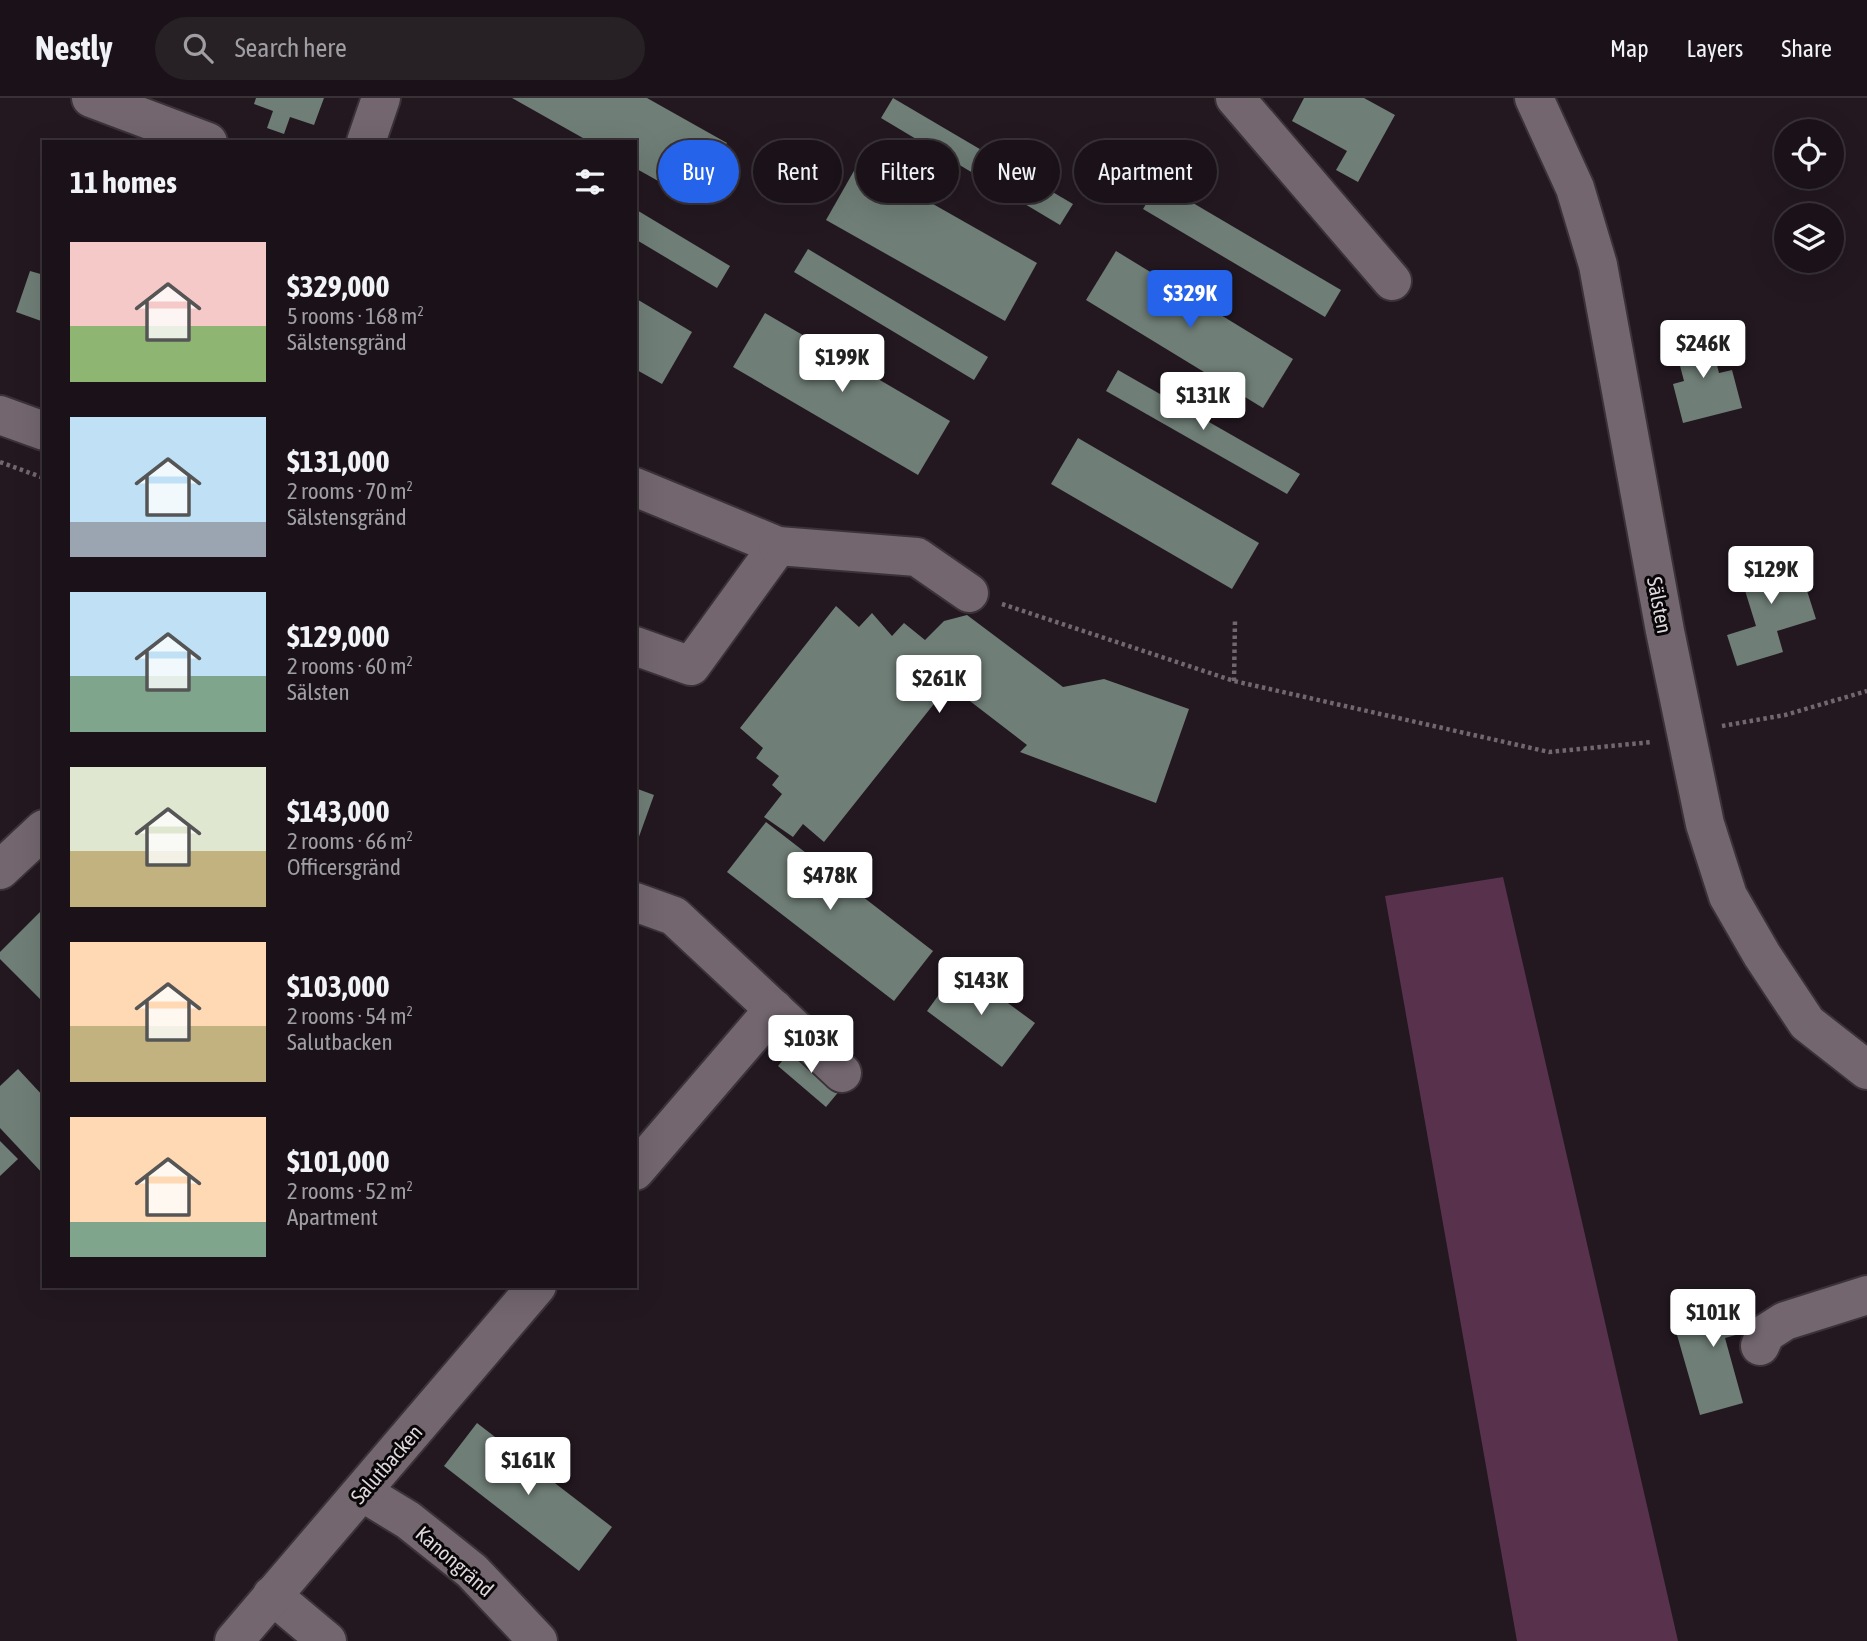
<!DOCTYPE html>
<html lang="en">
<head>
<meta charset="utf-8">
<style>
  :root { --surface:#1a1218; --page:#272025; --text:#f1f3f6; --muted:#9f9ea2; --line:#383237; --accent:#2563eb }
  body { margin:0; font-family:"Asap Condensed",sans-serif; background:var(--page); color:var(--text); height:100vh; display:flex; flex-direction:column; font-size:26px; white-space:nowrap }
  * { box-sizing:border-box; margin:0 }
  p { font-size:23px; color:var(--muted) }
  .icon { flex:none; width:38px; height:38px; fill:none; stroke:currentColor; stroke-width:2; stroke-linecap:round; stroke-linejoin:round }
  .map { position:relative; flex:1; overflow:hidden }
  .panel { position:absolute; left:42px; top:42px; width:595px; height:1148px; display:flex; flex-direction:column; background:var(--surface); border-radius:0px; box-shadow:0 7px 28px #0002,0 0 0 2px var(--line) }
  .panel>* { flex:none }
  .hud { position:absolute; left:658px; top:42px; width:665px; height:63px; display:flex; gap:14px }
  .controls { position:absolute; left:1774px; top:21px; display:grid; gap:14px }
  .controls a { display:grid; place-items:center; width:70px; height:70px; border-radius:50%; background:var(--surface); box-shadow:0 7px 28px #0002,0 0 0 2px var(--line); font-size:35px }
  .price { position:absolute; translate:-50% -60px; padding:0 16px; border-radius:7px; background:#fff; color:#222; font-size:23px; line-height:46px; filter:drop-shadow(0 2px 4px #0008) }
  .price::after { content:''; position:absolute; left:50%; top:42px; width:21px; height:16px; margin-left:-10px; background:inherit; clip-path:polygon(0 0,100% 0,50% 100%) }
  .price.selected { background:var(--accent); color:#fff }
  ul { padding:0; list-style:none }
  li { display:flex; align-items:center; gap:21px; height:175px; padding:0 28px }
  li span { display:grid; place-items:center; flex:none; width:196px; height:140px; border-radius:0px; color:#555 }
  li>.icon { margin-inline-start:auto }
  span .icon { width:84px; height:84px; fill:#fffc; stroke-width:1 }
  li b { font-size:30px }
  h2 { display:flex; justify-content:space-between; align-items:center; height:84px; padding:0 28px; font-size:30px }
  .pill { padding:0 24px; border-radius:32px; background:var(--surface); box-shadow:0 7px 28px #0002,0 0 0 2px var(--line); font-size:24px; line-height:63px }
  .pill.selected { background:var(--accent); color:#fff }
  header { display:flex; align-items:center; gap:42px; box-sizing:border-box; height:98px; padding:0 35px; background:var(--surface); border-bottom:2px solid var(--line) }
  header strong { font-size:33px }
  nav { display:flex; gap:38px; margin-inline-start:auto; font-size:24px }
  .search { width:490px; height:63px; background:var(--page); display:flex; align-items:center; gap:18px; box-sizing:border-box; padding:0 24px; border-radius:38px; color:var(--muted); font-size:26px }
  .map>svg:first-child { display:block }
  .forest { fill:#58324d }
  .building { fill:#6f7e77 }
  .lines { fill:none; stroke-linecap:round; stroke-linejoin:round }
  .minor-casing { stroke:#3a3237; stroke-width:42 }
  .path { stroke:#71676e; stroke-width:4.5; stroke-dasharray:3.5 3.5; stroke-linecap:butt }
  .minor { stroke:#73666f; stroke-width:38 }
  .labels { text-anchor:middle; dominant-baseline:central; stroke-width:6; stroke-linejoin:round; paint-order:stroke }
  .street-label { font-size:21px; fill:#ded7dc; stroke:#090608 }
</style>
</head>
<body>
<header>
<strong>Nestly</strong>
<div class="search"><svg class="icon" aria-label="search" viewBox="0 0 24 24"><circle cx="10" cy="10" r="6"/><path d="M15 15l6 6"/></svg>Search here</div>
<nav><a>Map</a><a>Layers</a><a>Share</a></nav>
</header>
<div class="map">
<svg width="1867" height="1543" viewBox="0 0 1867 1543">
  <rect width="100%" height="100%" fill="#231820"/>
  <polygon class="forest" points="1503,779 1678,1543 1517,1543 1385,798"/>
  <g class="building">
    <polygon points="256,0 324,0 314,27 290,19 284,36 267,30 273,13 254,6"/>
    <polygon points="512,0 647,0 727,45 694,103 635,70 635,44 590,44"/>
    <polygon points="893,0 1073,106 1060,127 881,20"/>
    <polygon points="1304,0 1364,0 1395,17 1358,84 1336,72 1347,53 1292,23"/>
    <polygon points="859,64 1037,165 1005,223 826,122"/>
    <polygon points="1159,85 1341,192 1325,219 1143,111"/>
    <polygon points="635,111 730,168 717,190 635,141"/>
    <polygon points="808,151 988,259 974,282 794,174"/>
    <polygon points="1116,153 1293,261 1263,310 1086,202"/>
    <polygon points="30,173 44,177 44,224 16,214"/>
    <polygon points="635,200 692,234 662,286 635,271"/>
    <polygon points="765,215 950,323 918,377 733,269"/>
    <polygon points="1708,232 1719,275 1732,272 1742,310 1683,325 1673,286 1684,283 1673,241"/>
    <polygon points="1118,272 1300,376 1287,396 1106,293"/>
    <polygon points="1078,340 1259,445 1232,491 1051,386"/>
    <polygon points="1794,452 1816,521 1777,533 1783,554 1737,568 1727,537 1756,528 1738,470"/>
    <polygon points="836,508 859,529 872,515 892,538 904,525 925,542 944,523 967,517 1063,589 1104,581 1189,611 1156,705 1020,654 1027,647 949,587 824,744 803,726 793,739 764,719 782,696 772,687 779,678 756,660 763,650 740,630"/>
    <polygon points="635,690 654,697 636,747 635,747"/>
    <polygon points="766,724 933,853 894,903 727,774"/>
    <polygon points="40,814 44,817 44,905 0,861 0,854"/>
    <polygon points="959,869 1035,925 1002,969 927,913"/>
    <polygon points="797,945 845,986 826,1009 778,968"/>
    <polygon points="18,971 44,999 44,1077 0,1030 0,988"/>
    <polygon points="0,1043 18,1061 0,1078"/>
    <polygon points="1747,1195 1757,1231 1725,1240 1743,1305 1700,1317 1671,1216"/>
    <polygon points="477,1325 612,1429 579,1473 444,1368"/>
  </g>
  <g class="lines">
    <g class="minor-casing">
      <g id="minor">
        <polyline points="91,0 208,44"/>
        <polyline points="1235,0 1392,183"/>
        <polyline points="1534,0 1575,90 1598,167 1665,533 1705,726 1728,798 1762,857 1807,925 1867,972"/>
        <polyline points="366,44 381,0"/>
        <polyline points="0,317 44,333"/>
        <polyline points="635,389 778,448 691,568 635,548"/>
        <polyline points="778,448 917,459 969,495"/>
        <polyline points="0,772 44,731"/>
        <polyline points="635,804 674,818 842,975"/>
        <polyline points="635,1073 774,911"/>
        <polyline points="1760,1248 1766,1235 1785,1223 1867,1197"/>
        <polyline points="362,1394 408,1422 472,1473 538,1543"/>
        <polyline points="272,1497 327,1543"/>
        <polyline points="234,1543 537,1188"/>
      </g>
    </g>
    <g class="path">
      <polyline points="0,364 44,380"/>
      <polyline points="1002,506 1234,583 1549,654 1652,644"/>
      <polyline points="1234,583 1235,522"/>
      <polyline points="1722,628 1785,617 1867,593"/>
    </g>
    <use href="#minor" class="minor"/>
  </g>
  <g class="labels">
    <g class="street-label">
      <text transform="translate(1660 507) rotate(79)">Sälsten</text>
      <text transform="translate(386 1366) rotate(-49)">Salutbacken</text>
      <text transform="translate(455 1463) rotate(41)">Kanongränd</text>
    </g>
  </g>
</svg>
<div class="controls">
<a><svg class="icon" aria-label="locate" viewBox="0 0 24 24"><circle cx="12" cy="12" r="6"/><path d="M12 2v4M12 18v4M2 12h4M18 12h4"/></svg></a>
<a><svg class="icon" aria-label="layers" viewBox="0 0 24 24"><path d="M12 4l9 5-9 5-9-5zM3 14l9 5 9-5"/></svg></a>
</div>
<b class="price selected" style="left:1190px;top:232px">$329K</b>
<b class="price" style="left:1703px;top:282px">$246K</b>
<b class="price" style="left:842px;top:296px">$199K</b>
<b class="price" style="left:1203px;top:334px">$131K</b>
<b class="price" style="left:1771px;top:508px">$129K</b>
<b class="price" style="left:939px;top:617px">$261K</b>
<b class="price" style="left:830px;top:814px">$478K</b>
<b class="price" style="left:981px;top:919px">$143K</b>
<b class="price" style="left:811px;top:977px">$103K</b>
<b class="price" style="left:1713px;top:1251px">$101K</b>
<b class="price" style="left:528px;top:1399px">$161K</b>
<div class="hud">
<a class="pill selected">Buy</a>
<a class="pill">Rent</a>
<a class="pill">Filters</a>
<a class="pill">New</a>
<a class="pill">Apartment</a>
</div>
<section class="panel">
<h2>11 homes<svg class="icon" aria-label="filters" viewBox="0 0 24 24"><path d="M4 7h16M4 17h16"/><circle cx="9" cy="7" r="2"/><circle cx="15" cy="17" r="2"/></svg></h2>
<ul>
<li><span style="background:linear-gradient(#f6c9c9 60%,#8fb573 0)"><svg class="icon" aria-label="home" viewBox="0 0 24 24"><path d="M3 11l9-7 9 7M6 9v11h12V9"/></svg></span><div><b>$329,000</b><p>5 rooms · 168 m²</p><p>Sälstensgränd</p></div></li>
<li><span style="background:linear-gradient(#bfe0f5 75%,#9aa5b1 0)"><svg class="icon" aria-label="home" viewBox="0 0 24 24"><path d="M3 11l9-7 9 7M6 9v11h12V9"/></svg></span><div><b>$131,000</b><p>2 rooms · 70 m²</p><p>Sälstensgränd</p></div></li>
<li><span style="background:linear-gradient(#bfe0f5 60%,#7fa58c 0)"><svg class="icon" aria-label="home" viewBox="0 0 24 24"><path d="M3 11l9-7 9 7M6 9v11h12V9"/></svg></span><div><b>$129,000</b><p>2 rooms · 60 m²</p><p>Sälsten</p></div></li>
<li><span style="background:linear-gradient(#dfe7d0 60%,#c2b280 0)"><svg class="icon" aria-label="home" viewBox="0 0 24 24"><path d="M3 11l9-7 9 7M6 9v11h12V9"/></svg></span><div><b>$143,000</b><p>2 rooms · 66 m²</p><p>Officersgränd</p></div></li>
<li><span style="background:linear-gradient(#ffd9b3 60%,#c2b280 0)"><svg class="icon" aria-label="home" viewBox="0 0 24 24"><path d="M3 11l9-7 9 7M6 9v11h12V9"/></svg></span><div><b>$103,000</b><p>2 rooms · 54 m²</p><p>Salutbacken</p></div></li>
<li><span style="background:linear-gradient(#ffd9b3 75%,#7fa58c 0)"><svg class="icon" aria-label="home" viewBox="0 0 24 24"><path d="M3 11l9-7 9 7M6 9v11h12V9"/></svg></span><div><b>$101,000</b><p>2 rooms · 52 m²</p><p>Apartment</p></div></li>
</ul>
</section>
</div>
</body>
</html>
